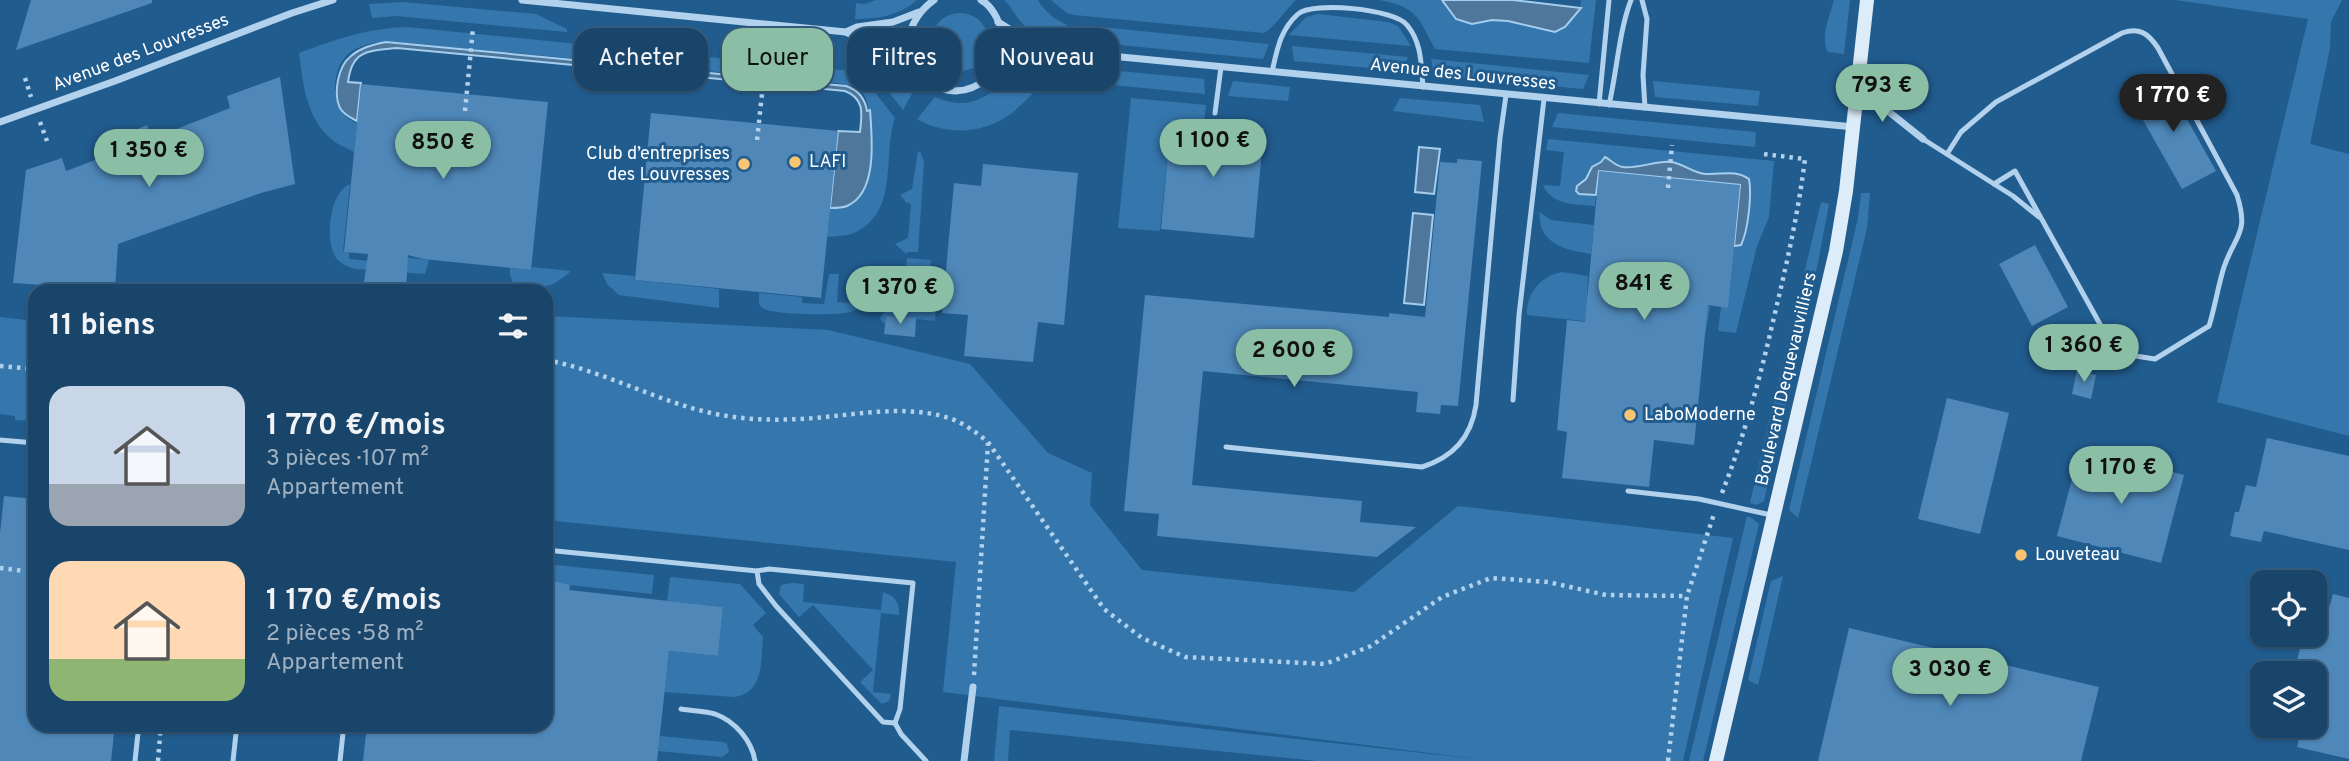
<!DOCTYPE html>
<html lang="fr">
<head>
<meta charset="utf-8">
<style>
  :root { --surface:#19456b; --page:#224c71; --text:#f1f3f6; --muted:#9fb1c1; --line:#375d7e; --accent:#8abfa5 }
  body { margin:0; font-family:Overpass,sans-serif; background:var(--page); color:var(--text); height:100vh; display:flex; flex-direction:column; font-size:26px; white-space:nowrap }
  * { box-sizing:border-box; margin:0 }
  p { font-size:23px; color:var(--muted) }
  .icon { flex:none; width:38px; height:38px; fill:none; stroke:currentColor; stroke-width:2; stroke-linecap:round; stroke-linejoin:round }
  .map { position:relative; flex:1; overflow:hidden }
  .panel { position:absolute; left:28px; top:284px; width:525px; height:448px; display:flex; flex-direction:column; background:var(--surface); border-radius:21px; box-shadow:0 2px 5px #0004,0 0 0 2px var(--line) }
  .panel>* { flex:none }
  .banner { position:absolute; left:574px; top:28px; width:665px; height:63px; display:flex; gap:14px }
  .fabs { position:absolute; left:2250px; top:570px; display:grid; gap:14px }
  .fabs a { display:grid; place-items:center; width:77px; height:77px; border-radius:14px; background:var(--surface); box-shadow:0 2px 5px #0004,0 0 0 2px var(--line); font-size:35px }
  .price { position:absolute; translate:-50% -60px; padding:0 16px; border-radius:24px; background:var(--accent); color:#111; font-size:23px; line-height:46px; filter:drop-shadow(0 2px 4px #0008) }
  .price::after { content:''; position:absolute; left:50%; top:42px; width:21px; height:16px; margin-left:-10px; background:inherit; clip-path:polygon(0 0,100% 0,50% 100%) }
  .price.active { background:#222; color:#fff }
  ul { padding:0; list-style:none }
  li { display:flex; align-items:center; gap:21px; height:175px; padding:0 21px }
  li span { display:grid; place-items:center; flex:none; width:196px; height:140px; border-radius:21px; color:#555 }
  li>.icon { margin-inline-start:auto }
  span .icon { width:84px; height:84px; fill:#fffc; stroke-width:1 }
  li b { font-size:30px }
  h2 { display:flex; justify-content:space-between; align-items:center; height:84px; padding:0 21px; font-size:30px }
  .chip { padding:0 24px; border-radius:21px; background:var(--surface); box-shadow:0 2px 5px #0004,0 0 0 2px var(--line); font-size:24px; line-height:63px }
  .chip.active { background:var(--accent); color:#111 }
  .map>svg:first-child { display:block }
  .green { fill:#3576ac }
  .water { fill:#4e779b; stroke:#a5cded; stroke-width:2 }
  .building { fill:#4e87b8 }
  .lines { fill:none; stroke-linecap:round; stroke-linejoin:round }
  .path { stroke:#b1d1ec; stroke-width:4.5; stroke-dasharray:3.5 5; stroke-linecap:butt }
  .lane { stroke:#b1d1ec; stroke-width:5 }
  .street { stroke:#b1d1ec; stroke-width:7 }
  .secondary { stroke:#ddecf9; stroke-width:14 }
  .poi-dot { fill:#f9c572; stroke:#215c8f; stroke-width:2.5 }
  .labels { text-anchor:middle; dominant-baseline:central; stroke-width:6; stroke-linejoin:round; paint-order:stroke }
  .street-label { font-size:18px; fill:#fff; stroke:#215c8f }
  .poi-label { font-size:18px; fill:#fff; stroke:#215c8f; text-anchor:start }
</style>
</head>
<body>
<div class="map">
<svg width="2349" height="761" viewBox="0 0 2349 761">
  <rect width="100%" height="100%" fill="#215c8f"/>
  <g class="green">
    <path d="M 876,0 L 917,0 C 899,16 878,19 855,19 L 856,3 L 865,4 Z"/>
    <path d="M 1004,0 L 1038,0 C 1042,7 1047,12 1053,17 C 1064,25 1075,25 1073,41 C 1054,38 1036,37 1021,22 C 1015,15 1011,6 1004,0 Z"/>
    <path d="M 1051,0 L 1296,0 C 1286,9 1274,28 1264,33 L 1074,15 L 1067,13 Z"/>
    <path d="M 1379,0 L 1442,0 L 1456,19 L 1483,23 L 1492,20 L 1516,22 L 1580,9 L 1581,0 L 1596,0 L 1589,63 L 1435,49 C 1418,17 1417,7 1379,0 Z"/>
    <path d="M 1834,0 L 1850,0 L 1844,54 L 1828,52 C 1820,38 1830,15 1834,0 Z"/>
    <polygon points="2175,0 2342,0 2331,22 2330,48 2310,144 2349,154 2349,436 2217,402 2308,19"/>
    <polygon points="403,2 536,14 567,29 567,32 396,16 372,18 369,4"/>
    <circle cx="960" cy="42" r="29"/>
    <polygon points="1318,14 1388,22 1398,26 1411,46 1289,35 1306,17"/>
    <polygon points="1091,26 1269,44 1263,59 1089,42"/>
    <path d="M 407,27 L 851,71 L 866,81 L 895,118 C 882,156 900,212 854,233 C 847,236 836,236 827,237 L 830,208 L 846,206 L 862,195 C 864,172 877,109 862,92 C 855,85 845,85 836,83 L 384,41 C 372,43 357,46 348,54 C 329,72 330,115 357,123 L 354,152 C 346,147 337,145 330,138 C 306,116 303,84 299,53 C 334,40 368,28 407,27 Z"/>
    <polygon points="769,37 835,43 833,58 768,51"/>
    <path d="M 852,45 C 886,49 897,58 917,84 L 903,110 L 873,72 L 852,59 Z"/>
    <polygon points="1292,46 1408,57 1402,71 1294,61"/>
    <polygon points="1431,59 1589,75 1583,89 1434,75"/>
    <path d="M 1042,64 L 1069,67 L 1067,80 C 1041,78 1030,99 1012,113 C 985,134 946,136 917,119 L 935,97 C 988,120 998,71 1042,64 Z"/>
    <polygon points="1119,71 1204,79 1205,94 1113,85"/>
    <polygon points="1233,81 1290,87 1288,101 1228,96"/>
    <polygon points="1653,81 1760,91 1758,106 1655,97"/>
    <polygon points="1131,98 1206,105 1204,123 1171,120 1160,231 1118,228"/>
    <polygon points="1400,98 1480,105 1484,122 1393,111"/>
    <polygon points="1558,113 1756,132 1755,147 1552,127"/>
    <path d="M 1548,139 L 1774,161 L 1769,217 L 1757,246 L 1736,333 L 1718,331 L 1721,307 L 1734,246 L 1745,237 L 1750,189 L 1749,179 C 1735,169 1722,176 1706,174 C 1697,174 1689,167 1680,166 C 1674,164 1665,163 1658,163 C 1639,165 1624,174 1608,157 L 1592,167 L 1579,194 L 1596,195 L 1595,206 C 1575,204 1552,206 1543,185 L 1560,186 L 1564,152 L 1546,150 Z"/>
    <polygon points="918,151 921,153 924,163 918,252 908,252 906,254 895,244 908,238 911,204 907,203 900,195 912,189"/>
    <path d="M 350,184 L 343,251 L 349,252 L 349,259 L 371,261 L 372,254 L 429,260 L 425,274 L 356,269 C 348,267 343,265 337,259 C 324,243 329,192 350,184 Z"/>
    <polygon points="1861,193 1870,193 1867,228 1798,518 1789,510 1858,218"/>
    <polygon points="1821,202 1829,204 1818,263 1764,501 1756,505 1750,503"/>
    <path d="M 1539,212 L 1551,220 L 1594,225 L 1591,254 C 1573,251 1551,248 1542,229 C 1540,225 1540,217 1539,212 Z"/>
    <polygon points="907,258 931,260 929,287 937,289 935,321 886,316 885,323 882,322 880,318 888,306 890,295 903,289"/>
    <path d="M 532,267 L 571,271 C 547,292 544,287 513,283 L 510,275 L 510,268 L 531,270 Z"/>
    <path d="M 1562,272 L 1588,276 L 1587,294 L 1710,306 L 1705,334 L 1527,315 C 1526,293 1541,276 1562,272 Z"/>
    <polygon points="602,273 635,276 634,280 719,289 719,308 619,295 607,284"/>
    <path d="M 829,274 L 839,274 L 837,302 L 851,303 L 854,278 C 861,282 866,287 864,296 C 864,301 861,307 856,310 C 846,317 772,315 762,308 C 761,307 760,305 759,304 L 759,293 L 802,297 L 802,303 L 824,304 Z"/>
    <polygon points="546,316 828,330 970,364 1048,453 1092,473 1090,505 1142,570 1354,592 1458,506 1733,538 1683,761 1317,761 1010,730 1008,761 994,761 999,706 1485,760 943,692 956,562 546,520"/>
    <polygon points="0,317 35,321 35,421 15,420 15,416 0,414"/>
    <polygon points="1747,516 1752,518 1759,524 1703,761 1689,761"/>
    <polygon points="546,564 654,575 652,594 570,585 546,579"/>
    <polygon points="1783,576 1758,685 1748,680 1771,581"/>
    <path d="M 670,577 L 740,584 L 766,613 L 753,625 L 763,637 C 761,661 764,692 735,697 L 664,692 L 669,651 L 718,656 L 723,607 L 667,601 Z"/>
    <path d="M 792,583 L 804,584 L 803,602 L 881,610 L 883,592 C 895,596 900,603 899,615 L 881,613 L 873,692 L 891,694 L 889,701 L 882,704 L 860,682 L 873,670 L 813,605 L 799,617 L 779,594 L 781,585 Z"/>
    <polygon points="660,736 723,742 727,744 729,752 722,757 658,751"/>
  </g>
  <g class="water">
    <polygon points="1442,0 1513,0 1581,8 1565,27 1555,32 1508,21 1492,20 1472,24 1456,19"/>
    <path d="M 386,42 L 846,86 C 858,90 865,98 867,111 L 870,110 C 872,138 878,193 847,206 C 842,208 835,208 830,208 L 838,131 L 860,132 C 862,114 865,99 845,91 L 397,48 C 369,51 352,49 348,82 L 361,83 L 357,121 C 351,118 344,115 340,108 C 333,93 338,66 351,56 C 361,47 374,44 386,42 Z"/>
    <polygon points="1419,147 1440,149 1434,194 1415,192"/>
    <path d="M 1605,157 C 1611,160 1615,166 1623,167 C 1639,169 1657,160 1671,162 C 1683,163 1694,174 1707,174 C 1722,175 1735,169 1749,179 C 1752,195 1748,231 1741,245 L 1734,246 L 1740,185 L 1599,171 L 1596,195 L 1579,194 L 1576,191 L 1577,186 L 1586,179 L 1592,167 L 1601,162 Z"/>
    <polygon points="1413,213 1433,215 1424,305 1404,303"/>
  </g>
  <g class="building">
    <polygon points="31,0 152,0 152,3 16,50"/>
    <polygon points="280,77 295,184 261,193 118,244 115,290 13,283 26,170 62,158 66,171 117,152 112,140 147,125 151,139 230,108 227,96"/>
    <polygon points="2164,78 2216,171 2182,189 2130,97"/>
    <polygon points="361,84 548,102 531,270 423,259 408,255 406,290 363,290 368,254 344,252"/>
    <polygon points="651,113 838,131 821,298 635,280"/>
    <polygon points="1171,120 1264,128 1254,238 1161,229"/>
    <polygon points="1457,159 1482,161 1458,406 1441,405 1440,414 1416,412 1418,392 1203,371 1192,485 1362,501 1360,522 1416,527 1377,557 1157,536 1159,514 1124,511 1145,295 1389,317 1389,313 1425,317 1440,162 1457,163"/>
    <polygon points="983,164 1078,173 1064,325 1038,322 1033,362 964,356 968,315 942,313 954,183 981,186"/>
    <polygon points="1599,171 1740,185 1728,308 1708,305 1694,445 1654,440 1649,487 1562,478 1567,432 1557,430 1567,320 1585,322"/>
    <polygon points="2035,245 2068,307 2032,326 1999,264"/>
    <polygon points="886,316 916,318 915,337 884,334"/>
    <polygon points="2077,370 2096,375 2091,399 2072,394"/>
    <polygon points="1947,398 2009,413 1980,534 1918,519"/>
    <polygon points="2267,438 2349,456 2349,550 2264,531 2261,542 2230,536 2235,512 2239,512 2246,485 2256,487"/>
    <polygon points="2080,449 2184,475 2161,563 2057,536"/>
    <polygon points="4,496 35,499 35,724 115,724 111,761 0,761 0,533"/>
    <polygon points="546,579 570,585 569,590 723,607 718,656 669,651 657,761 363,761 367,724 546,724"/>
    <polygon points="2333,594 2349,598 2349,759 2297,747 2302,726 2315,726 2315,674 2294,674 2303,635 2315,635 2315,606 2329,608"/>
    <polygon points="1849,628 2099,687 2081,761 1818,761"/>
  </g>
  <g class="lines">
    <g class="path">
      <polyline points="25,78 31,97"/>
      <polyline points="465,111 473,28"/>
      <polyline points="40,122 47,141"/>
      <polyline points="757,140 766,57"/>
      <polyline points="1668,188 1672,145"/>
      <path d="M 546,360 C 611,372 669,409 734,417 C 764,421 795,420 825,417 C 866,413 911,405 952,419 C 965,424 977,433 988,442 L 1104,609 L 1142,638 L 1185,657 L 1325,664 L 1371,646 L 1442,597 L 1491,578 L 1548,582 L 1606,595 L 1687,596"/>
      <polyline points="0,366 35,369"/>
      <path d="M 1722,493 C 1745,434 1760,378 1774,317 C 1787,263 1798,214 1805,159 L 1763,154"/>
      <polyline points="0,568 24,571"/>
      <polyline points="974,675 988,443"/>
      <polyline points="158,761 161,724"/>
      <polyline points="1668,761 1687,596 1714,514"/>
    </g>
    <g class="lane">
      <polyline points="1642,0 1647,19 1643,75 1645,108"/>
      <path d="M 1272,72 C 1277,50 1280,30 1298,14 C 1313,1 1394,9 1407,25 C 1422,43 1421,64 1423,87"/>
      <polyline points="1599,104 1609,0"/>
      <path d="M 1609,105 C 1617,71 1619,31 1631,0"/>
      <polyline points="1215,113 1221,67"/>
      <polyline points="1923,139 2013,196 2039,217"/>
      <path d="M 1947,154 L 1961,132 L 1996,102 L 2122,33 C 2139,27 2148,33 2158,48 L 2237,195 C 2249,234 2236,233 2224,267 C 2218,286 2215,307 2209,326 L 2155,359 L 2116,353 L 2015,171 L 1994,184"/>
      <polyline points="1513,400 1519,315 1544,99"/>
      <polyline points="0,440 35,443"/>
      <path d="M 1226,447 L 1422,467 C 1453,457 1471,438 1476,405 L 1500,138 L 1506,95"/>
      <polyline points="1628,491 1699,499 1771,515"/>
      <polyline points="546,550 757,571"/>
      <polygon points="769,569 913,583 900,709 895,723 883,722 776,606 759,584 757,571"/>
      <path d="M 681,709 C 692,711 705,711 715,714 C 735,721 752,741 755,761"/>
      <polyline points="895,723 901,734 926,761"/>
      <polyline points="135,761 139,724"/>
      <polyline points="233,761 237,724"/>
      <polyline points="340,761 344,724"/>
    </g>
    <g class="street">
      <polyline points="522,0 846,32 855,37 892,48 914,63"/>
      <path d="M 934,0 C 872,46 939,121 987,78 C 998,68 1004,56 1003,41 C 1003,27 993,6 981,0"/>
      <polyline points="998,22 1019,35 1069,52 1854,127"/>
      <polyline points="846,32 857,27 893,22 919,12"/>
      <polyline points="992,75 1036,59 1065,53"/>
      <polyline points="1859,88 1923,139"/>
      <polyline points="0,122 115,81 292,13 333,0"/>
      <polyline points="964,761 973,687"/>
    </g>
    <polyline class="secondary" points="1716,761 1836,251 1846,191 1867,0"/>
  </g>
  <g class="poi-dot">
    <circle cx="795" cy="162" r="7"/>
    <circle cx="744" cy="164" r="7"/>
    <circle cx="1630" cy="415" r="7"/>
    <circle cx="2021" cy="555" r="7"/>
  </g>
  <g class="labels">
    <g class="street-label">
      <text transform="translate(141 53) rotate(-21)">Avenue des Louvresses</text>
      <text transform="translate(1463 75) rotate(6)">Avenue des Louvresses</text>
      <text transform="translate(1787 379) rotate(-77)">Boulevard Dequevauvilliers</text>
    </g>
    <g class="poi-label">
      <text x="730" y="154" text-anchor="end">Club d’entreprises<tspan x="730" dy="21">des Louvresses</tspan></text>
      <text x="809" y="162">LAFI</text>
      <text x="1644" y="415">LaboModerne</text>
      <text x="2035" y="555">Louveteau</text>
    </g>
  </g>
</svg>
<div class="fabs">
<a><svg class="icon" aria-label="locate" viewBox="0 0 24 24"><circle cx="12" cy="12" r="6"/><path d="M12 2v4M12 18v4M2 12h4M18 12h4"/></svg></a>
<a><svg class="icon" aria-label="layers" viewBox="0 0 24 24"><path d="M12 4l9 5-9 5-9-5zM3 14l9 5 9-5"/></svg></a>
</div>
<b class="price" style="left:1882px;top:124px">793 €</b>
<b class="price active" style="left:2173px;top:134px">1 770 €</b>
<b class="price" style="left:1213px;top:179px">1 100 €</b>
<b class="price" style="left:443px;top:181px">850 €</b>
<b class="price" style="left:149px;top:189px">1 350 €</b>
<b class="price" style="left:1644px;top:322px">841 €</b>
<b class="price" style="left:900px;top:326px">1 370 €</b>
<b class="price" style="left:2084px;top:384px">1 360 €</b>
<b class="price" style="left:1294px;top:389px">2 600 €</b>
<b class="price" style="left:2121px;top:506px">1 170 €</b>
<b class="price" style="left:1950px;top:708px">3 030 €</b>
<div class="banner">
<a class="chip">Acheter</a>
<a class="chip active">Louer</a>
<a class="chip">Filtres</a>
<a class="chip">Nouveau</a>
</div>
<section class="panel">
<h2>11 biens<svg class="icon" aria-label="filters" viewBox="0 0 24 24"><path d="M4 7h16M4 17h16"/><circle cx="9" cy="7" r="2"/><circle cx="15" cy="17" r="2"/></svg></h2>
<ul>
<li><span style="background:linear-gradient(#c9d6e8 70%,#9aa5b1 0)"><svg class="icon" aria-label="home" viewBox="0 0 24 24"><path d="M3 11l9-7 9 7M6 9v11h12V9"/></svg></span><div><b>1 770 €/mois</b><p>3 pièces · 107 m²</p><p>Appartement</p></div></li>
<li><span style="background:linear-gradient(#ffd9b3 70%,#8fb573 0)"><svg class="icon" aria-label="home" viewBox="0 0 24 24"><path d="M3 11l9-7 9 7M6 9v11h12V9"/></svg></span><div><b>1 170 €/mois</b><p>2 pièces · 58 m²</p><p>Appartement</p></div></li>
</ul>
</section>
</div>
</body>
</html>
